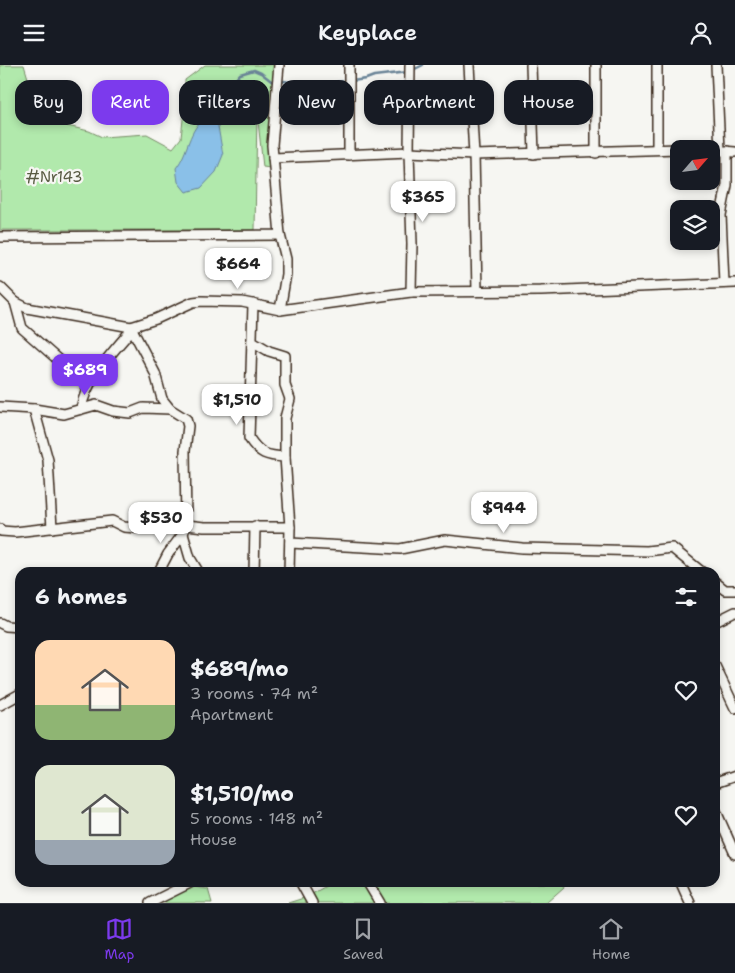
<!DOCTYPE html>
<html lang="en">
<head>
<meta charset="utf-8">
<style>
  :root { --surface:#171b24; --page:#20242c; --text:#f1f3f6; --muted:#9ea1a6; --line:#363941; --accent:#7c3aed }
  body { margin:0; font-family:"Shantell Sans",sans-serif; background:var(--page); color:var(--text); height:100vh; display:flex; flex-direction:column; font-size:19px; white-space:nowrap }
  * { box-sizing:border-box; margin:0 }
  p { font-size:16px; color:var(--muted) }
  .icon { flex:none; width:28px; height:28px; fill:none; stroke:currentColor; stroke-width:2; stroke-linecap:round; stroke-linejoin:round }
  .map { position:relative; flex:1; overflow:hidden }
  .side { position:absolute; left:15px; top:502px; width:705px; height:320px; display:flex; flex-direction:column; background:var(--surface); border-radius:15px; box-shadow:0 2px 8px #0003 }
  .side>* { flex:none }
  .top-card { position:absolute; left:15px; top:15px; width:705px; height:45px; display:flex; gap:10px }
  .needle { width:32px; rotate:62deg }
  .buttons { position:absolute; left:670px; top:75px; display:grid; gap:10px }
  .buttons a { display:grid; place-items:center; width:50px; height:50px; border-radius:10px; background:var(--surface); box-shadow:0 2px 8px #0003; font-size:25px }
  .price { position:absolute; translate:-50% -42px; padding:0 11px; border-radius:10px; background:#fff; color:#222; font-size:16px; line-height:32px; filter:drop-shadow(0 1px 2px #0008) }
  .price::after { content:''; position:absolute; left:50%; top:30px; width:15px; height:11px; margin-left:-8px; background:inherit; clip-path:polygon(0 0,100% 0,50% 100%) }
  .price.current { background:var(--accent); color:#fff }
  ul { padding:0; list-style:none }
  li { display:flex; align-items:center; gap:15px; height:125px; padding:0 20px }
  li span { display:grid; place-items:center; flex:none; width:140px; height:100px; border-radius:15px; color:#555 }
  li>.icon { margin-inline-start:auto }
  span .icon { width:60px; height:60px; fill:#fffc; stroke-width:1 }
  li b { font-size:21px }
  h2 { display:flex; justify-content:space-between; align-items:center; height:60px; padding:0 20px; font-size:21px }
  .pill { padding:0 18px; border-radius:15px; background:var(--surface); box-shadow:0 2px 8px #0003; font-size:18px; line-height:45px }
  .pill.current { background:var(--accent); color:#fff }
  header { display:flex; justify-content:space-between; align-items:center; height:65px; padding:0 20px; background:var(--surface); font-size:22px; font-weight:600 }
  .menu { display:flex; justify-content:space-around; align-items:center; height:70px; border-top:1px solid var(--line); background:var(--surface); font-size:14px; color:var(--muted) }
  .menu a { display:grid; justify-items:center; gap:2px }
  .menu .current { color:var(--accent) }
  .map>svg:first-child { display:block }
  .green { fill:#b1e9ac; stroke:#768a65 }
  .water { fill:#8ac0e8; stroke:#6a8497 }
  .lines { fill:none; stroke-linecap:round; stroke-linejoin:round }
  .stream { stroke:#6a8497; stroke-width:2.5 }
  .minor-casing { stroke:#3b2a1e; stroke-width:12 }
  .minor { stroke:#f6f6f2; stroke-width:9 }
  .labels { text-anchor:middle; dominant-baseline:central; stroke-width:4.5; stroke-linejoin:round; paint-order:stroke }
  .park-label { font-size:15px; fill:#585a42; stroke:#f6f6f2 }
</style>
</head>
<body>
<header><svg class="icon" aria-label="menu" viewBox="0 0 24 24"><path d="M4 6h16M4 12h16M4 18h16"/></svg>Keyplace<svg class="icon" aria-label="person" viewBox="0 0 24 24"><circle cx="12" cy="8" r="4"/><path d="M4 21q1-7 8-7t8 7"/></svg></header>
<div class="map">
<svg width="735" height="838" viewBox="0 0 735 838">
  <rect width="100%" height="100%" fill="#f6f6f2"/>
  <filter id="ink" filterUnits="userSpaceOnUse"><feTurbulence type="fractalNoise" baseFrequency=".02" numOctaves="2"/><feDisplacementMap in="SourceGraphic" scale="10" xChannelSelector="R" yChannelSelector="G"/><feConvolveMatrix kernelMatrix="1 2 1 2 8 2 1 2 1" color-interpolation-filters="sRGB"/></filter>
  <g filter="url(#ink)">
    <g class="green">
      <polygon points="0,0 24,0 30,20 52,23 64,35 67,61 89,66 102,72 147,69 173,83 181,73 185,36 185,15 205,0 275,0 270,103 263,102 257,47 255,165 0,165"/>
      <polygon points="331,818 562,818 564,822 546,838 288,838 307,832"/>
      <polygon points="186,821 208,824 212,838 151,838"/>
    </g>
    <path class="water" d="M 206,52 L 217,56 L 223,90 L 216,107 L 201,123 L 186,127 L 178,117 L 176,103 C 189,87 188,64 206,52 Z"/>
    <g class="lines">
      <g class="stream">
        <polyline points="413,5 423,0"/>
        <polyline points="352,16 366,14 374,11 408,7"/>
        <polyline points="279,20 284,16 309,20 347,16"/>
        <polyline points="217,56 220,33 240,9 254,5 261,8 275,19"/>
      </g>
      <g class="minor-casing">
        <g id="minor">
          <polyline points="349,0 349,90"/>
          <polyline points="410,0 409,87 412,179 411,227"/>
          <polyline points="469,0 474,90 477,226"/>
          <polyline points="531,0 534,89"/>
          <polyline points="657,0 657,84"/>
          <polyline points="716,0 720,85"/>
          <polyline points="711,85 735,87"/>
          <polyline points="596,88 596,0"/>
          <polyline points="273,93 409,87 474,90 679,84"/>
          <polyline points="280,170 286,194 286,209 280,245"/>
          <polyline points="0,172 280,170 272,80 279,0"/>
          <polyline points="724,218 721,150 727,120 727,86"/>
          <polyline points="0,222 15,237 27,243 131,262 156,254 193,237 201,236 242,237 280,245 411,227 541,226 735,218"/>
          <polyline points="15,237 22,263 72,307 89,319"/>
          <path d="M 253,239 L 249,373 C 259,389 267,391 285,392 L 290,462"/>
          <polyline points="131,262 155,308 162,334 170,344 186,354 188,361 185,386 186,459 183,469 168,489 158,508"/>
          <polyline points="252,276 269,286 285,291 285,320 290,334 285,353 285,392"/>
          <polyline points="0,342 34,344 64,349 96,340 113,346 130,348 143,343 170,344"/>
          <polyline points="34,344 48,395 52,463"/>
          <path d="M 81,344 C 86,313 113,288 132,264"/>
          <polyline points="0,464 1,466 15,467 112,456 124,462 136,463 170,458 204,462 290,462 289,508"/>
          <polyline points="183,469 190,493 199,508"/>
          <polyline points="290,478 400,484 445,475 522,483 647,486 672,483 703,508"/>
          <polyline points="254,508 255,461"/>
          <polyline points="715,517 725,525 735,525"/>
          <polyline points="715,557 735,547"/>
          <polyline points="0,558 6,561 20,562"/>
          <polyline points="715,601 735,643"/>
          <polyline points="0,640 20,629"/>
          <polyline points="715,718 735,711"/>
          <polyline points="715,744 735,789"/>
          <polyline points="301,818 312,838"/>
          <polyline points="368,818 380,838"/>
          <polyline points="681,818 690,838"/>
          <polyline points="150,838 190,818"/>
        </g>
      </g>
      <use href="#minor" class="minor"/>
    </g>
  </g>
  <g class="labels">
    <g class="park-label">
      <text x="54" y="112">#Nr143</text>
    </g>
  </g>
</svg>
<div class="buttons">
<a><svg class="needle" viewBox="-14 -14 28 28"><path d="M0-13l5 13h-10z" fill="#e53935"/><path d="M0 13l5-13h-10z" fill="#9ea1a6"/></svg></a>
<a><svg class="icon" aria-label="layers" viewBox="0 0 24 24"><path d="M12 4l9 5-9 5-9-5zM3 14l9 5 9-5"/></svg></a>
</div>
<b class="price" style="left:423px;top:158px">$365</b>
<b class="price" style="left:238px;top:225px">$664</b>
<b class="price current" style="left:85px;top:331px">$689</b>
<b class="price" style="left:237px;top:361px">$1,510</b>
<b class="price" style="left:504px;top:469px">$944</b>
<b class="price" style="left:161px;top:479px">$530</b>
<div class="top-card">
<a class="pill">Buy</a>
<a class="pill current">Rent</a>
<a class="pill">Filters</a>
<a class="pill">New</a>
<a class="pill">Apartment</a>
<a class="pill">House</a>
</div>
<section class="side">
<h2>6 homes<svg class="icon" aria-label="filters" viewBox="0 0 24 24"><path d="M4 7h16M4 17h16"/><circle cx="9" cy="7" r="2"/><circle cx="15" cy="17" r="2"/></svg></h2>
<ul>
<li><span style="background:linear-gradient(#ffd9b3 65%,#8fb573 0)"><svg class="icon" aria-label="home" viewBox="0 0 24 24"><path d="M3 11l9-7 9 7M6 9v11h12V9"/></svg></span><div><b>$689/mo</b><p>3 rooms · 74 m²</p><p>Apartment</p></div><svg class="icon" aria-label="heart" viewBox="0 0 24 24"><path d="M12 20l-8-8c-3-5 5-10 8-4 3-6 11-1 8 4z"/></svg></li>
<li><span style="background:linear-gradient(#dfe7d0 75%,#9aa5b1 0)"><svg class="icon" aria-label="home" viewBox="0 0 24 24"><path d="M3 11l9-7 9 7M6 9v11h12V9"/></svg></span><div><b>$1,510/mo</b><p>5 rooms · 148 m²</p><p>House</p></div><svg class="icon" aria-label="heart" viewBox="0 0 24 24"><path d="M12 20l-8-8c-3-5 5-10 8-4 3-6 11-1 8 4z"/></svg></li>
</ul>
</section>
</div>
<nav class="menu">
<a class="current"><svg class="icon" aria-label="map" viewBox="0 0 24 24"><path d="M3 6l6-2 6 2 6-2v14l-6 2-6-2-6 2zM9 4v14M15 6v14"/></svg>Map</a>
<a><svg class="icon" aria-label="saved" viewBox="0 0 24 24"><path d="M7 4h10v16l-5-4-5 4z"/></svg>Saved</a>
<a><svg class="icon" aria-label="home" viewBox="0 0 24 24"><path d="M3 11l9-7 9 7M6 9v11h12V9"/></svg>Home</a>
</nav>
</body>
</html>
